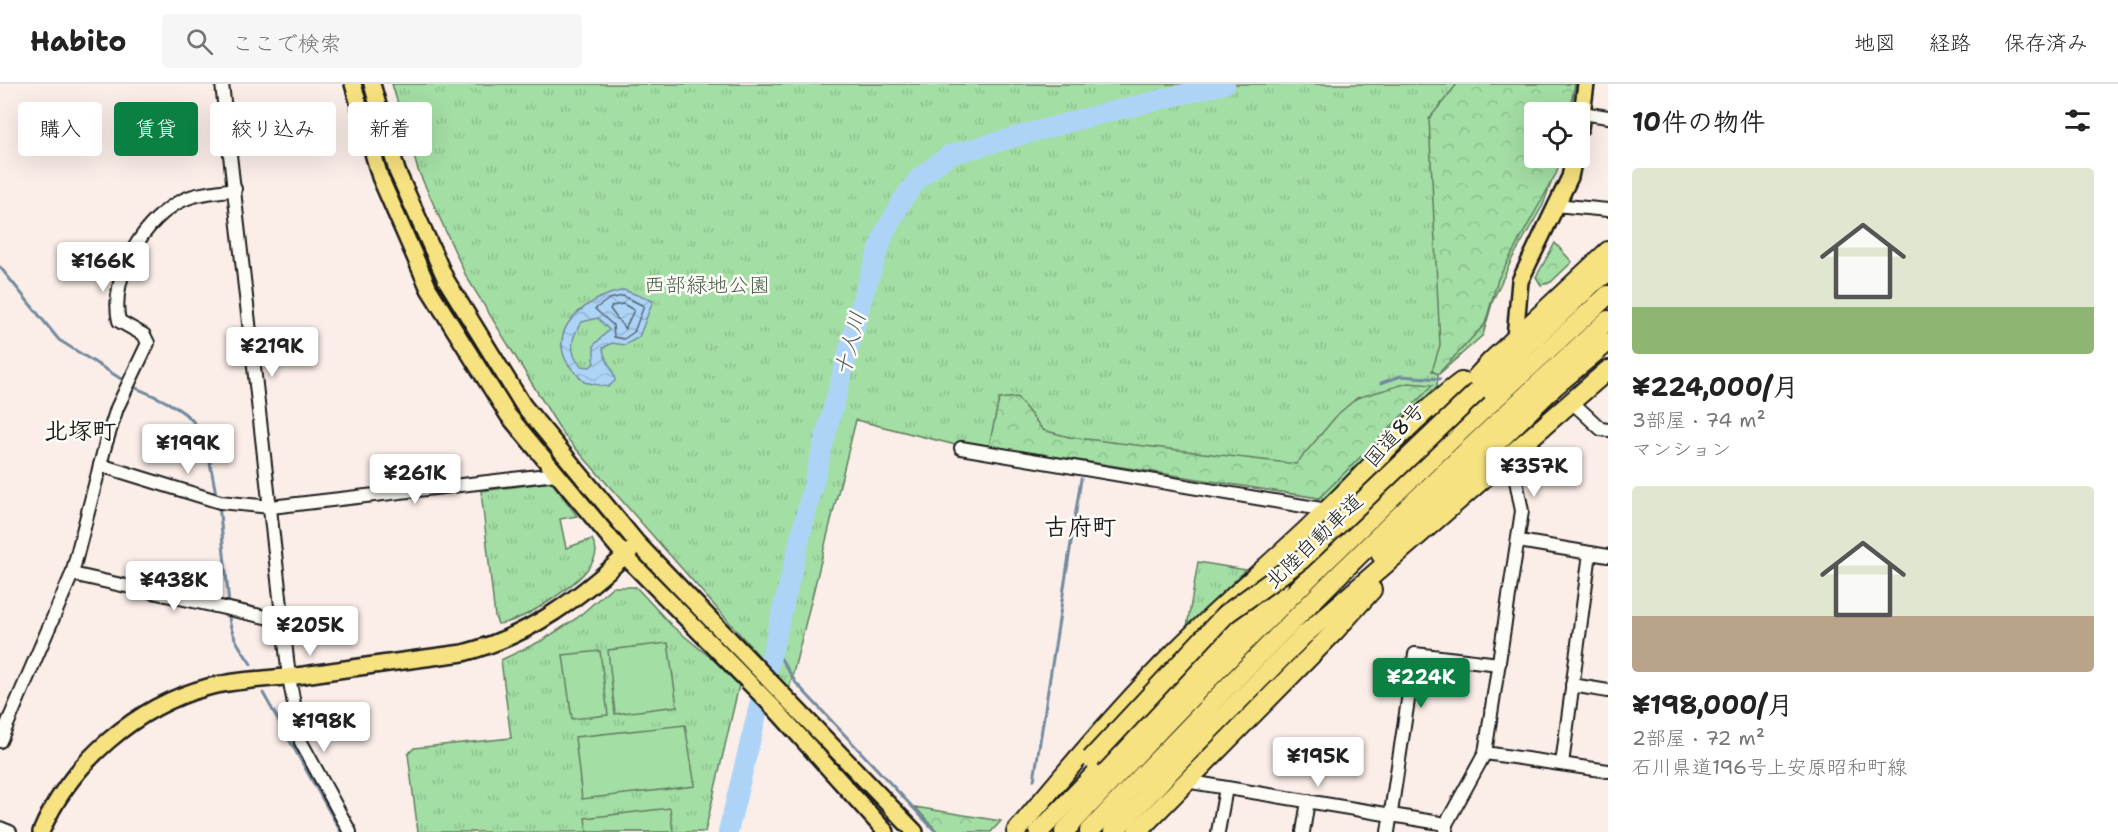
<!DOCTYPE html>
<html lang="ja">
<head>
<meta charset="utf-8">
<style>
  :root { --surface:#fff; --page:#f6f6f6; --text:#222; --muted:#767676; --line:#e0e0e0; --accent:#0b8043 }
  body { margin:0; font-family:"Shantell Sans","Klee One",sans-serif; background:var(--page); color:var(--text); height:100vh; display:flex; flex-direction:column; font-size:22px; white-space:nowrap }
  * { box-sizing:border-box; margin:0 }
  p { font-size:20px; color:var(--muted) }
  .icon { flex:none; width:33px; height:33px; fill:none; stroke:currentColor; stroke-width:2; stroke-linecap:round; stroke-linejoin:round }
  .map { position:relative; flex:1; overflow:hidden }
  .sheet { display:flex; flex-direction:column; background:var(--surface); width:510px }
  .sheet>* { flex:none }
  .top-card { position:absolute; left:18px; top:18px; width:570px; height:54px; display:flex; gap:12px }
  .tools { position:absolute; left:1524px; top:18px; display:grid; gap:12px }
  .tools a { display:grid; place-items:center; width:66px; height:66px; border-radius:6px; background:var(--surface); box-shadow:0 6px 24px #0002; font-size:30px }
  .price { position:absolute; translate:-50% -51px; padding:0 14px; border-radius:6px; background:#fff; color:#222; font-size:20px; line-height:39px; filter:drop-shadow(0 2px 3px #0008) }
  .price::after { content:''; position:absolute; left:50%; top:36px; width:18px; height:14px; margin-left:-9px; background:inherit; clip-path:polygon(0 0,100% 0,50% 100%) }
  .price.active { background:var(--accent); color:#fff }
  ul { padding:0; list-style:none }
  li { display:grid; align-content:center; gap:12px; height:318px; padding:0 24px }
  li span { display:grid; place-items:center; height:186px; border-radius:6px; color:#555 }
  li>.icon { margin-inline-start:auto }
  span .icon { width:108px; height:108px; fill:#fffc; stroke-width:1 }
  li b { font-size:26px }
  h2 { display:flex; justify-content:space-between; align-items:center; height:72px; padding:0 24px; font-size:26px }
  .pill { padding:0 21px; border-radius:6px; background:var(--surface); box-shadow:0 6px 24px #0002; font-size:21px; line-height:54px }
  .pill.active { background:var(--accent); color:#fff }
  header { display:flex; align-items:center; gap:36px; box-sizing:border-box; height:84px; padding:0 30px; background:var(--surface); border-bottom:2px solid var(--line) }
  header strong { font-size:28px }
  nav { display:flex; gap:33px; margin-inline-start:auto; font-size:21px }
  .search { width:420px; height:54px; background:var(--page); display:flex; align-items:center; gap:15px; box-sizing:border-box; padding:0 21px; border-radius:6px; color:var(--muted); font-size:22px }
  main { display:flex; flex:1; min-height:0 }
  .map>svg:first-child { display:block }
  .grass { fill:url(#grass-tufts); stroke:#607d60; stroke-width:1.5 }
  .forest { fill:url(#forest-crowns); stroke:#607d60; stroke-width:1.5 }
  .garden { fill:#a3dea4; stroke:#607d60; stroke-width:1.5 }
  .water { fill:url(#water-waves); stroke:#738a9f; stroke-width:1.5; fill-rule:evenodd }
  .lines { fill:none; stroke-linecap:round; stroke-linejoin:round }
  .shore { stroke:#566674; stroke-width:1.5 }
  .stream { stroke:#738a9f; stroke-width:3 }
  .river { stroke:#add4f7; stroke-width:20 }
  .minor-casing { stroke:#1c1c1c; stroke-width:16 }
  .major-casing { stroke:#1c1c1c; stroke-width:20 }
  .highway-casing { stroke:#1c1c1c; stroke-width:22 }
  .minor { stroke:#fdfcf7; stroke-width:12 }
  .major { stroke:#f7e281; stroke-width:15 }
  .highway { stroke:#f7e281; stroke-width:18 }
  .highway-bridge-casing { stroke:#1c1c1c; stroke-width:22; stroke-linecap:butt }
  .highway-bridge { stroke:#f7e281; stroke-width:18 }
  .labels { text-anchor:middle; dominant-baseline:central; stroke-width:5; stroke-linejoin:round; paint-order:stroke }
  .park-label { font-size:21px; fill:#4b604c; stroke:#fdfcf7 }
  .street-label { font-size:21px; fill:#1c1c1c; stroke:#fdfcf7 }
  .water-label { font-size:22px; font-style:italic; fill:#4f5c69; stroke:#fdfcf7 }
  .quarter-label { font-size:24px; font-weight:bold; fill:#1c1c1c; stroke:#fdfcf7 }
</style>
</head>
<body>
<header>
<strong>Habito</strong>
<div class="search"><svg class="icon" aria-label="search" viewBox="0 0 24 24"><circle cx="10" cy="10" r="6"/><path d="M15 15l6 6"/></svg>ここで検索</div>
<nav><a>地図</a><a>経路</a><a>保存済み</a></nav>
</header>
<main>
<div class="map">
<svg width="1608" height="748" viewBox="0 0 1608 748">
  <defs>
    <pattern id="grass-tufts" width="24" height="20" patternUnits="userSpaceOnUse" patternTransform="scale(1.5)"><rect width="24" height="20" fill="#a3dea4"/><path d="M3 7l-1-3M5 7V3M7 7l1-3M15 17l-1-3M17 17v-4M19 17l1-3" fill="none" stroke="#8cbe8d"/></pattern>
    <pattern id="forest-crowns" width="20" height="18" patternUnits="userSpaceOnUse" patternTransform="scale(1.5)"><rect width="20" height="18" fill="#a3dea4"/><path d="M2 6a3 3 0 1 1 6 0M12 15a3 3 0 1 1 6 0" fill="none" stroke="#8cbe8d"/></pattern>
    <pattern id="water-waves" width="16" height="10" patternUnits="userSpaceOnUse" patternTransform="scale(1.5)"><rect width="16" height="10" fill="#add4f7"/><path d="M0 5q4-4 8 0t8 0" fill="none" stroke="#94b5d3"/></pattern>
  </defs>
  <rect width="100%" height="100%" fill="#fbeee9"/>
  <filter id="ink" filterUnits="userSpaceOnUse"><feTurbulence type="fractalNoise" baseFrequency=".0167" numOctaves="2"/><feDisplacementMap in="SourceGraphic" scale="12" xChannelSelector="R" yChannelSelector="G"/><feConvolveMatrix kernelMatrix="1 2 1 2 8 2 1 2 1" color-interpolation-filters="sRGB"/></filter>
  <g filter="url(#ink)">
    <g class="grass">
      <polygon points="392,0 1576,0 1570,28 1534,28 1534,74 1560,74 1543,121 1512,175 1493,216 1483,251 1438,291 1437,302 1324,415 962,357 960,362 856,336 789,606 563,350 466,192 418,86"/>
      <path d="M 552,398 L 577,432 L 560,435 L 566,464 L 592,455 C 596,463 598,469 593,477 C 582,499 523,538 498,540 L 495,533 L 481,407 Z"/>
      <polygon points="1198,478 1246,486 1187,543"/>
      <polygon points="612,503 636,503 672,542 716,578 739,601 705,748 418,748 408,670 414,664 511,654 501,576 543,556 577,534"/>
    </g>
    <g class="forest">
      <polygon points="1457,0 1575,0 1569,28 1534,28 1534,74 1560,74 1557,88 1498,195 1485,240 1438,290 1432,287 1440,261 1429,35"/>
      <polygon points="1555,159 1572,178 1551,198 1541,201 1536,193"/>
      <polygon points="1408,299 1433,301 1319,414 989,362 999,315 1017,313 1043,346 1069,353 1296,380 1338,330 1357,314"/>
      <polygon points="915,723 1001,737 991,748 938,748"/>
    </g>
    <g class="garden">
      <polygon points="668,559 677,622 615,630 608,566"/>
      <polygon points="600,567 608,631 572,635 563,571"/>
      <polygon points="685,641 695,702 582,715 575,653"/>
      <polygon points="670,724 673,748 587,748 585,734"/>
    </g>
    <path class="water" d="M 624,206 L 653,217 L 639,253 L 625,261 L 612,259 L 603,264 C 604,278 614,283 615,297 L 608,303 L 584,298 C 577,290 567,282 564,272 C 552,235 596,212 624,206 ZM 598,234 L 609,246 L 594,261 L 594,279 L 590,283 L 581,282 C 568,269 571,252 582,238 Z"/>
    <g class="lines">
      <g class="shore">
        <polygon points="623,212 644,222 634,248 624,255 614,253 613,241 595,225 609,215"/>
        <polygon points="623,220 634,226 625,245 610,225 612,222"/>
      </g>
      <g class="stream">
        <polyline points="0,183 59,256 126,298"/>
        <polyline points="1381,299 1401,292 1440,295"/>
        <path d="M 131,302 C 154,312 190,325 201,349 C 210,369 212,393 217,414"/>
        <polyline points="219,420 229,520"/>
        <path d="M 229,532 C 230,551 241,565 251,580"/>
        <polyline points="773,562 796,599 936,748"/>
        <polyline points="263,609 341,748"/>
        <polyline points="1034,696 1081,395"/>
      </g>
      <polyline class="river" points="728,748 820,373 863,212 884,150 903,115 919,94 949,71 1085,34 1225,0"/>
      <g class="minor-casing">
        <g id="minor">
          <polyline points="222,0 289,593 301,658 350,748"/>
          <polyline points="1582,29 1608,33"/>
          <polyline points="1555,121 1608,126"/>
          <polyline points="1573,319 1601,345 1608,346"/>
          <polyline points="961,364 1327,426"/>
          <polyline points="100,381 220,418 271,423 556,390"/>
          <polyline points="1519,457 1608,472"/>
          <polyline points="72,490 283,537"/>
          <polyline points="1572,601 1608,607"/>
          <path d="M 0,657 L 72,490 L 105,362 L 117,324 L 148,259 L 144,251 L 119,237 C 109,193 144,133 185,115 C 200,108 219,108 235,105"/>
          <polyline points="1485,669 1522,427 1511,371"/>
          <polyline points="1562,680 1590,469"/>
          <polyline points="1185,697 1446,740"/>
          <polyline points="0,744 10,748"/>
          <polyline points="1446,747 1446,740 1485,669 1608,687"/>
          <polyline points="1218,748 1226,704"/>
          <polyline points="1303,748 1308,717"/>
          <polyline points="1388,748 1415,570 1499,580"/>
        </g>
      </g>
      <g class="major-casing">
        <g id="major">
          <polyline points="353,0 380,93 429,205 508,331 625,472 777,627 886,748"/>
          <polyline points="372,0 397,87 446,196 523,321 638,460 915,748"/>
          <polyline points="1580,44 1586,0"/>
          <polyline points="1515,254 1520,197 1570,93 1574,74"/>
          <path d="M 41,748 C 70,679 136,622 208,603 C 240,595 272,595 304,591 C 357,583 410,576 463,569 C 530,552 581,513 631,466"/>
        </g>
      </g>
      <g class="highway-casing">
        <g id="highway">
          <polyline points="1580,209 1608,188"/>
          <polyline points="1478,307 1589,203"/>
          <polyline points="1442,331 1491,277 1608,167"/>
          <polyline points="1381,471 1555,302 1608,258"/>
          <path d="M 1016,748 C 1066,687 1117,627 1173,570 C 1222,520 1276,476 1326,427 C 1371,384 1411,335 1461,298"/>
          <polyline points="1039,748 1279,499"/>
          <path d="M 1064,748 C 1237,560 1419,382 1608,211"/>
          <path d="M 1089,748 C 1255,570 1428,399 1608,236"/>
          <polyline points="1113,748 1197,659 1303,552 1608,286"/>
          <polyline points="1137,748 1335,547 1372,506"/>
        </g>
      </g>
      <use href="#minor" class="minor"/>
      <use href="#major" class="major"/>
      <use href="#highway" class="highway"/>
      <g class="highway-bridge-casing">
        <polyline id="highway-bridge" points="1091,675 1226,530 1301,476 1478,307"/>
      </g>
      <use href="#highway-bridge" class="highway-bridge"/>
    </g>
  </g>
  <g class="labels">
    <g class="park-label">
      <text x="707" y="201">西部緑地公園</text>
    </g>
    <g class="street-label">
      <text transform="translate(1394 351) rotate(-48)">国道8号</text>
      <text transform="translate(1314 457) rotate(-44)">北陸自動車道</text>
    </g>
    <g class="water-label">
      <text transform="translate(850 260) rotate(-75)">十人川</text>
    </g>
    <g class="quarter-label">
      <text x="80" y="347">北塚町</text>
      <text x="1080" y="443">古府町</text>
    </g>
  </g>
</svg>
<div class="tools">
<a><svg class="icon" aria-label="locate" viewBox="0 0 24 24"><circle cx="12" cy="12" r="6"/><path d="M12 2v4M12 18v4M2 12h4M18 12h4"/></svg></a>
</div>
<b class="price" style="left:103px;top:209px">¥166K</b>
<b class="price" style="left:272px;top:294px">¥219K</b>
<b class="price" style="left:188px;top:391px">¥199K</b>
<b class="price" style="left:1534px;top:414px">¥357K</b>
<b class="price" style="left:415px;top:421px">¥261K</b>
<b class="price" style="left:174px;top:528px">¥438K</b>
<b class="price" style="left:310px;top:573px">¥205K</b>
<b class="price active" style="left:1421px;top:625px">¥224K</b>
<b class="price" style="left:324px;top:669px">¥198K</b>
<b class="price" style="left:1318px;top:704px">¥195K</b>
<div class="top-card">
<a class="pill">購入</a>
<a class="pill active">賃貸</a>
<a class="pill">絞り込み</a>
<a class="pill">新着</a>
</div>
</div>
<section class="sheet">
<h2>10件の物件<svg class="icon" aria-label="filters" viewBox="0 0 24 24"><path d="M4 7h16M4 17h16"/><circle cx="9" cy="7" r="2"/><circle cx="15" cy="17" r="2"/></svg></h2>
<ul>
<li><span style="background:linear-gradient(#dfe7d0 75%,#8fb573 0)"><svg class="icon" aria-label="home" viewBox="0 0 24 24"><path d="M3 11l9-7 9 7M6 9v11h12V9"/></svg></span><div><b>¥224,000/月</b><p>3部屋 · 74 m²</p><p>マンション</p></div></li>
<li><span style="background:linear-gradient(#dfe7d0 70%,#b9a48a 0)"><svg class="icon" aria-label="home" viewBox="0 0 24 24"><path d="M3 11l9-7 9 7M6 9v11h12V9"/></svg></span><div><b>¥198,000/月</b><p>2部屋 · 72 m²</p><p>石川県道196号上安原昭和町線</p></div></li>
</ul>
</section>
</main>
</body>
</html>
